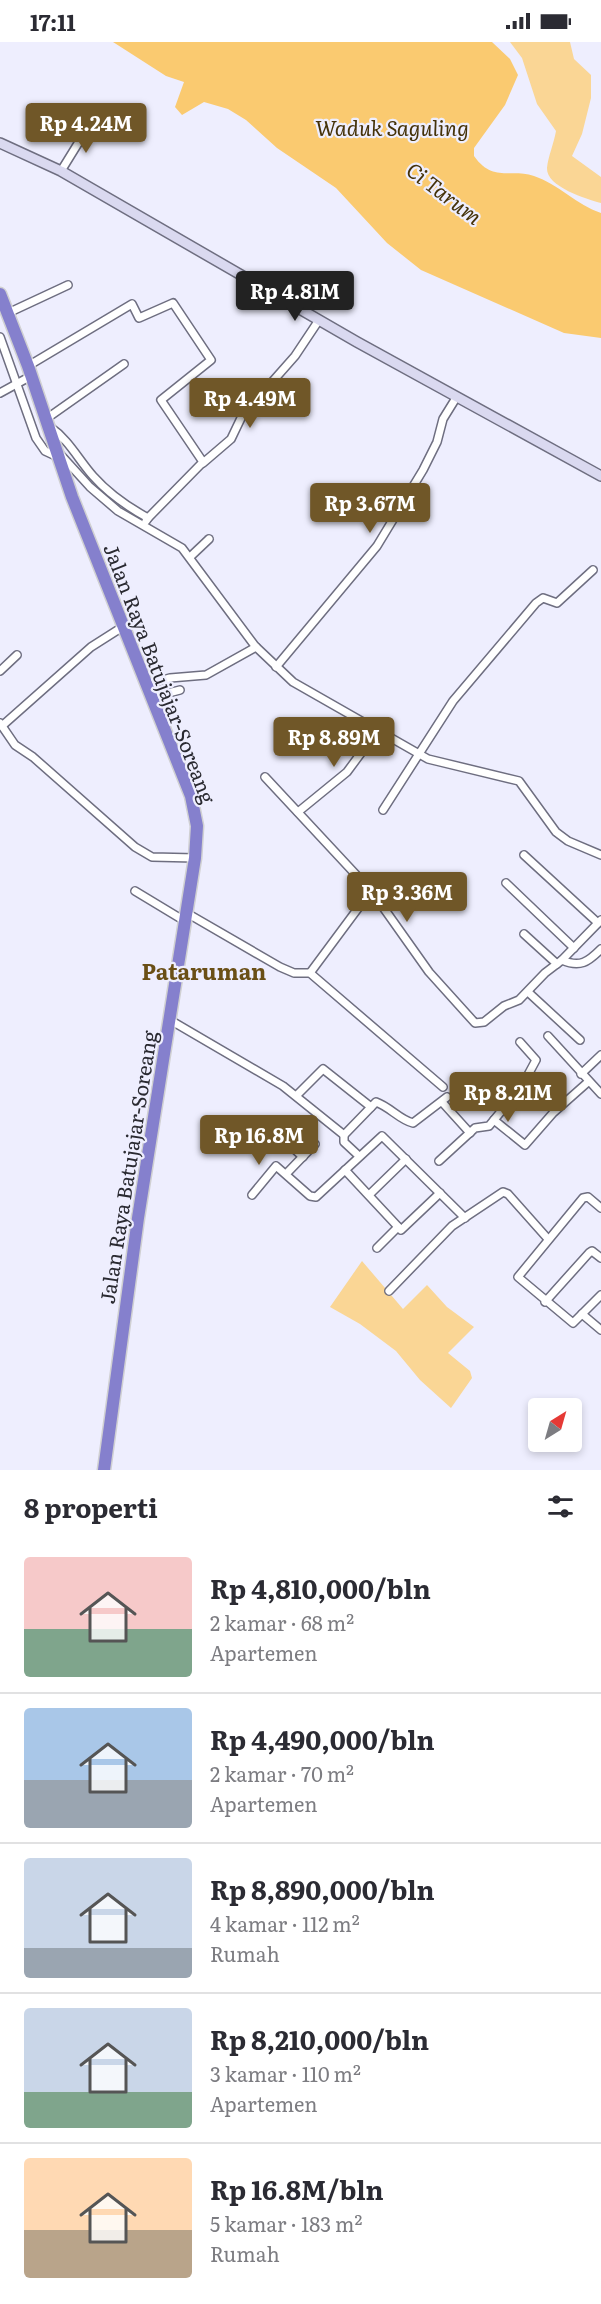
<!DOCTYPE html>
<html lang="id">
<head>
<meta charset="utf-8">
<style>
  :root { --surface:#fff; --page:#f7f7f7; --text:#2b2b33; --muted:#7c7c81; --line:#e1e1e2; --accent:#705728 }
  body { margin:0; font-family:Literata,serif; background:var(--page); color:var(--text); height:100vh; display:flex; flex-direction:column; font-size:22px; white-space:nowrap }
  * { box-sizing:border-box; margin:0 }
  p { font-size:20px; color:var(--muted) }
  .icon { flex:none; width:33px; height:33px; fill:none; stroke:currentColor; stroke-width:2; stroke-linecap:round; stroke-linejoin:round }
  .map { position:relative; height:1428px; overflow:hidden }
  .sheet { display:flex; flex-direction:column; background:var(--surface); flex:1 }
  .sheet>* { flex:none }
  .needle { width:39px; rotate:37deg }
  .fabs { position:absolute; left:528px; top:1356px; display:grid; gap:12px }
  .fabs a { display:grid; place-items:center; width:54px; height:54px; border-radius:6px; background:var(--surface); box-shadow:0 3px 9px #0003; font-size:30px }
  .price { position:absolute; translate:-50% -51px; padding:0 14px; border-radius:6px; background:var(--accent); color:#fff; font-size:20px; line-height:39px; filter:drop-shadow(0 2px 3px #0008) }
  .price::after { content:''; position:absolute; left:50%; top:36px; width:18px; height:14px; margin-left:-9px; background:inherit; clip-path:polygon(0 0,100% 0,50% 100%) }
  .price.current { background:#222; color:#fff }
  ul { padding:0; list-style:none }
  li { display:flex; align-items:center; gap:18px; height:150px; padding:0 24px }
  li+li { border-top:2px solid var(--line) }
  li span { display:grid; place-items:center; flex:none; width:168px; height:120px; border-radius:6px; color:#555 }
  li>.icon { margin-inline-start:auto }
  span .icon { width:72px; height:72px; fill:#fffc; stroke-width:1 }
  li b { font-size:26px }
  h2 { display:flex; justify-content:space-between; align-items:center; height:72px; padding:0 24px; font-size:26px }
  .status { display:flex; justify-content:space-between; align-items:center; height:42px; padding:0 30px; background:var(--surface); direction:ltr }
  .status svg { height:16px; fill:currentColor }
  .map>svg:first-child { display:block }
  .green { fill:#fad695 }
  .water { fill:#faca70 }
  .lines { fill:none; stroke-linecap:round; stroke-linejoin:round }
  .street-casing { stroke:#6e6e80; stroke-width:10 }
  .secondary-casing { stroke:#6e6e80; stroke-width:12 }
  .highway-casing { stroke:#d0d0d2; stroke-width:15 }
  .street { stroke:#fff; stroke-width:7 }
  .secondary { stroke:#dad9f0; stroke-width:9 }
  .highway { stroke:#8580cd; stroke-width:12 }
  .labels { text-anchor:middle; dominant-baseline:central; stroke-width:4.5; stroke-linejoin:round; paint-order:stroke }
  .street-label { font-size:20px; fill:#2a2a31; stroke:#eeeefe }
  .water-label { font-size:21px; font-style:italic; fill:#453209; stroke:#eeeefe }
  .quarter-label { font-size:22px; font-weight:bold; fill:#6a4f16; stroke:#eeeefe }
</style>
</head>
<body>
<div class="status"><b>17:11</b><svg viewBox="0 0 49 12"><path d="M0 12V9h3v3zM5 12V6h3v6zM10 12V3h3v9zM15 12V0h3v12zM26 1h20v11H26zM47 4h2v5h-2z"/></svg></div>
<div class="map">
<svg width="601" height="1428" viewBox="0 0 601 1428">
  <rect width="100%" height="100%" fill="#eeeefe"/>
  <g class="green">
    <path d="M 510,0 L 570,0 L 574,17 L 591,33 L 591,56 L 582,92 L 572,114 L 601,135 L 601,161 C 587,157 546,145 547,126 C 548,115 554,101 556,89 L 537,62 L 522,16 Z"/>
    <polygon points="362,1219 403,1267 427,1243 447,1265 474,1285 448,1311 470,1329 472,1336 451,1366 420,1338 396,1309 360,1282 330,1265"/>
  </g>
  <path class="water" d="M 113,0 L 492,0 L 510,17 L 518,33 L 505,63 L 474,106 L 474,114 C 493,141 511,126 534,134 C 558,142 577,163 601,171 L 601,296 L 564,291 L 421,228 L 387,201 L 336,146 L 277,106 L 246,78 L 228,67 L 204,60 L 182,73 L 175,65 L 184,40 L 166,34 Z"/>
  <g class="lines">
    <g class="street-casing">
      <g id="street">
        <polyline points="61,129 90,82"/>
        <polyline points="8,271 68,243"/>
        <polyline points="0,295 36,396 45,409 58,415"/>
        <polyline points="28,324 132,262 139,276 173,261 211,318 161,358 203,420 148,476"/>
        <polyline points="0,351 31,334"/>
        <polyline points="46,377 124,322"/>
        <path d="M 50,385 C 69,398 78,417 93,434 C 109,452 128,465 148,476 L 146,479"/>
        <polyline points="60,412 90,445 118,469 182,506 255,604 293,640 428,717 519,739 556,790 568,799 601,813"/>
        <polyline points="203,421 231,397 242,374 295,314 319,278"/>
        <polyline points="190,515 209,497"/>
        <polyline points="276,625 377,504 423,428 437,400 443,377 456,356"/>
        <polyline points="0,629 17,613"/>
        <polyline points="148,642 170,636 206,633 256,605"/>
        <polyline points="153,655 180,648"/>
        <polyline points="0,681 15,703 33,715 135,805 152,815 195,816"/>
        <polyline points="2,684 91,605 124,584"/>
        <path d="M 265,735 L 373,851 L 429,930 L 475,981 L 484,980 L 504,964 L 519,958 L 545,931 L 562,918 C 580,926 588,920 601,907"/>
        <polyline points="383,768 453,659 536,561 543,556 557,561 593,528"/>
        <polyline points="298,770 347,730 378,688"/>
        <polyline points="524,813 598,881"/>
        <polyline points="506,841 574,906"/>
        <polyline points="135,849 183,878"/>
        <polyline points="185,870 280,925 294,931 310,931 443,1045"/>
        <polyline points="524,892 557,922"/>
        <polyline points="562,918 601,878"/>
        <polyline points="310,931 359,865"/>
        <polyline points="528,950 580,998"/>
        <path d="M 170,978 L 283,1044 L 344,1093 L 376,1060 C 390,1065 400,1078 413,1081 L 447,1055"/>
        <polyline points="548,994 601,1052"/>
        <polyline points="581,1032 601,1013"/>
        <polyline points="297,1053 323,1027 371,1065"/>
        <polyline points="442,1060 470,1091"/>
        <polyline points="494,1078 525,1103 553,1071 588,1040"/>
        <polyline points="270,1085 303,1115"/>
        <polyline points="344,1093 344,1100 359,1114"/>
        <polyline points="439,1119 475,1086 489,1084 522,1044 536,1018 520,1000"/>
        <polyline points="345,1128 401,1188 440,1151"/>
        <polyline points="287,1131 315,1102"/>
        <polyline points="252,1153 276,1124 310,1154 316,1155 382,1094 465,1176"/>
        <polyline points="369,1153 406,1117"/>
        <polyline points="601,1166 588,1155 583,1156 518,1235 573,1281 601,1253"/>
        <polyline points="377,1206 398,1185"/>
        <polyline points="389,1249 452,1184 503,1150 508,1152 548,1197"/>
        <polyline points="545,1260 589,1211 592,1209 601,1216"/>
        <polyline points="582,1272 601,1288"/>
      </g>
    </g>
    <g class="secondary-casing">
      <polyline id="secondary" points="0,101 61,129 357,300 601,434"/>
    </g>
    <g class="highway-casing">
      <polyline id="highway" points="0,252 28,324 72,455 191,754 197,784 195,816 138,1176 104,1428"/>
    </g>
    <use href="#street" class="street"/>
    <use href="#secondary" class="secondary"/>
    <use href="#highway" class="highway"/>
  </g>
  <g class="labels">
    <g class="street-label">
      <text transform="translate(161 631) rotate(69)">Jalan Raya Batujajar-Soreang</text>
      <text transform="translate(127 1125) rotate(-81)">Jalan Raya Batujajar-Soreang</text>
    </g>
    <g class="water-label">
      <text x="392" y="84">Waduk Saguling</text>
      <text transform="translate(445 150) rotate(37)">Ci Tarum</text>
    </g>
    <g class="quarter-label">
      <text x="204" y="928">Pataruman</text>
    </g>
  </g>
</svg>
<div class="fabs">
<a><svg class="needle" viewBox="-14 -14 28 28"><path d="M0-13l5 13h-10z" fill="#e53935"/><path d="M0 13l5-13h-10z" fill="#7c7c81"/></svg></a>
</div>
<b class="price" style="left:86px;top:112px">Rp 4.24M</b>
<b class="price current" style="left:295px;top:280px">Rp 4.81M</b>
<b class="price" style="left:250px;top:387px">Rp 4.49M</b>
<b class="price" style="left:370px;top:492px">Rp 3.67M</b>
<b class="price" style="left:334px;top:726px">Rp 8.89M</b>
<b class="price" style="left:407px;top:881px">Rp 3.36M</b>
<b class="price" style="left:508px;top:1081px">Rp 8.21M</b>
<b class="price" style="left:259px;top:1124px">Rp 16.8M</b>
</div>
<section class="sheet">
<h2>8 properti<svg class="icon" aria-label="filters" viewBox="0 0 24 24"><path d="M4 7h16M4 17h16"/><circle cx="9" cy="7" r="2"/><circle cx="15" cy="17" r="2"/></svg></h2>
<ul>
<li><span style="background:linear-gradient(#f6c9c9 60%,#7fa58c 0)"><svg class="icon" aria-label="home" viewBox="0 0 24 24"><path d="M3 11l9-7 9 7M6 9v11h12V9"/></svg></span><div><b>Rp 4,810,000/bln</b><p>2 kamar · 68 m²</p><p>Apartemen</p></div></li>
<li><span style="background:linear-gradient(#a9c7e8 60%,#9aa5b1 0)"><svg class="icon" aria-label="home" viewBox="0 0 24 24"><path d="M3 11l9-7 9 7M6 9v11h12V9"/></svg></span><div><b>Rp 4,490,000/bln</b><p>2 kamar · 70 m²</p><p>Apartemen</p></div></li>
<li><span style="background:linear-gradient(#c9d6e8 75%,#9aa5b1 0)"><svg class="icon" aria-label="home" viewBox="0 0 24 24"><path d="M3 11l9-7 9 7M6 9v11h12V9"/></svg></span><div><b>Rp 8,890,000/bln</b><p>4 kamar · 112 m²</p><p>Rumah</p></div></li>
<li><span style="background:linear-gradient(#c9d6e8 70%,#7fa58c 0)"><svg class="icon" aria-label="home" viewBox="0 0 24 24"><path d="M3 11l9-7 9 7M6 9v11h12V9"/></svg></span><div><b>Rp 8,210,000/bln</b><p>3 kamar · 110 m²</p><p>Apartemen</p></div></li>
<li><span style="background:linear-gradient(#ffd9b3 60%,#b9a48a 0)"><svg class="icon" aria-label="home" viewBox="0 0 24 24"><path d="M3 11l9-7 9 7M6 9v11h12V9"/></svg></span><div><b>Rp 16.8M/bln</b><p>5 kamar · 183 m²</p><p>Rumah</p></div></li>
</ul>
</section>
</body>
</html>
